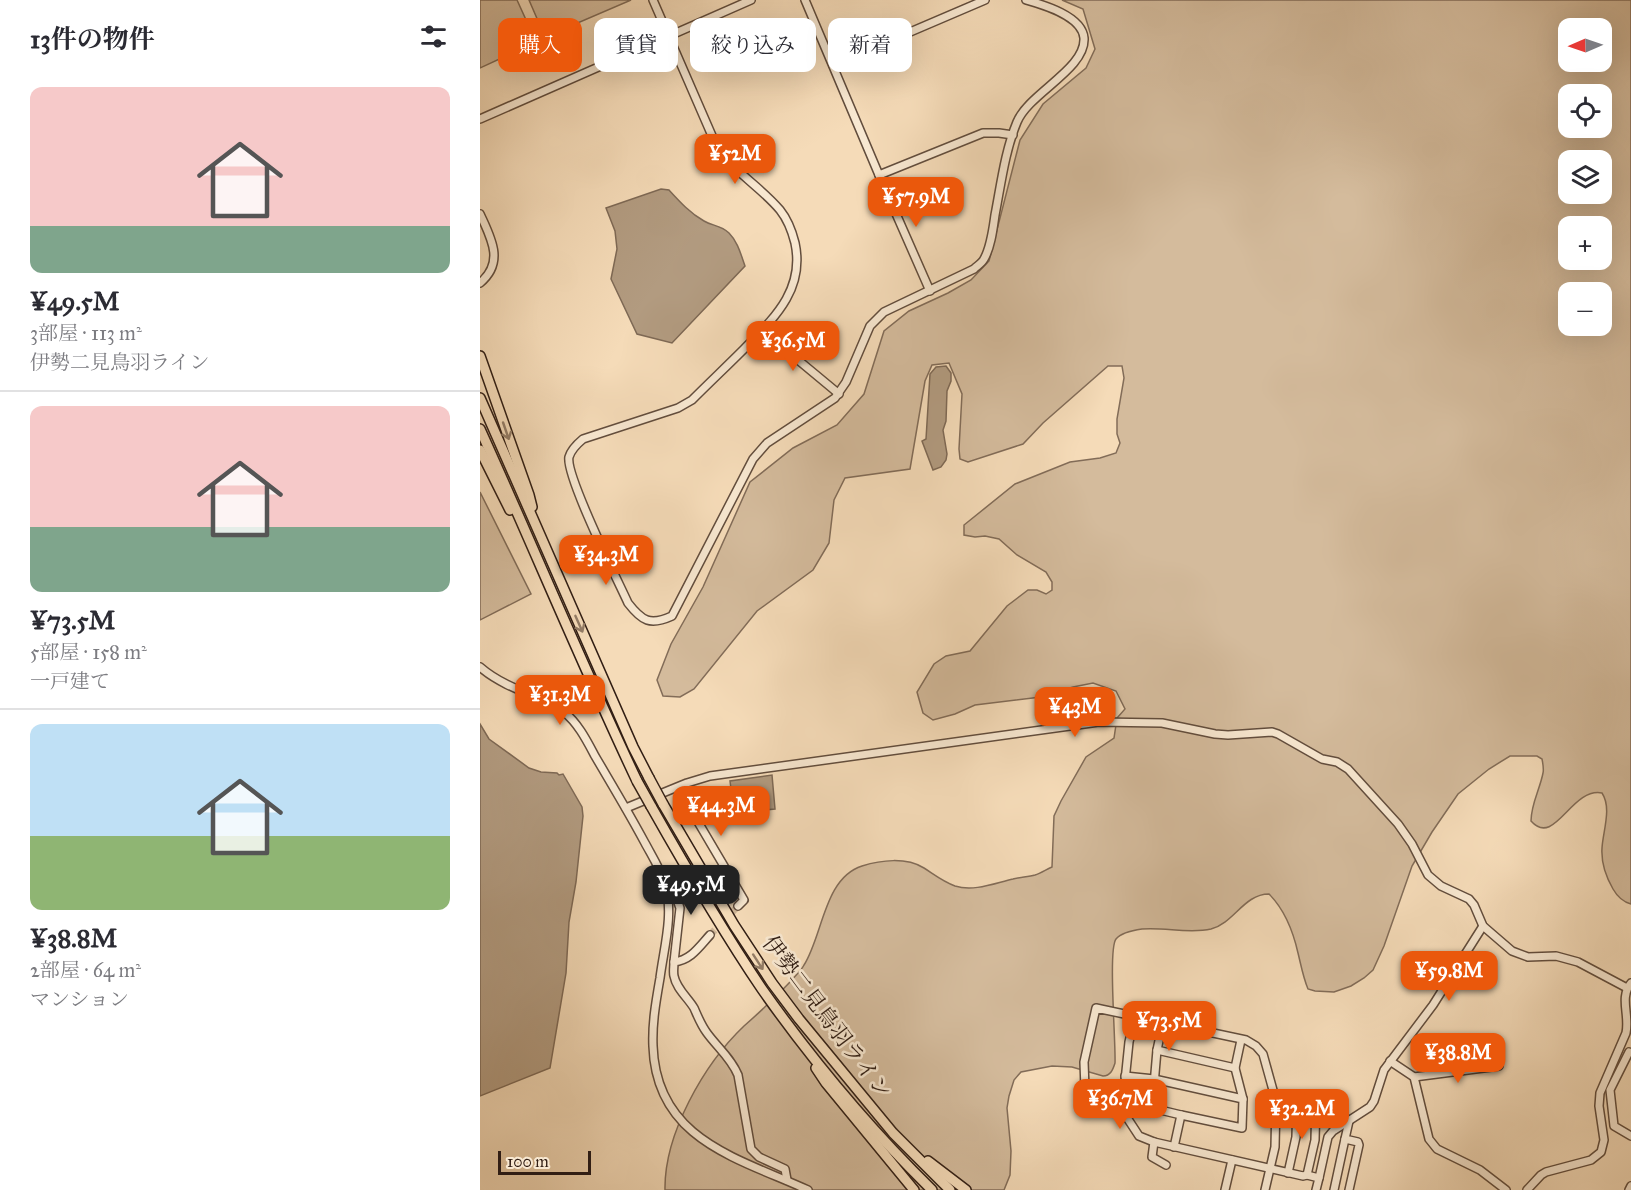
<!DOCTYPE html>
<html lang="ja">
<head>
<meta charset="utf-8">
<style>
  :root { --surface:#fff; --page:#f2f2f3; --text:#2b2b33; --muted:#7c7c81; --line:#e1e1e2; --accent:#ea580c }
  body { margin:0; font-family:"IM FELL Great Primer","Noto Serif JP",serif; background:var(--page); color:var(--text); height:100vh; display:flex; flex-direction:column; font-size:22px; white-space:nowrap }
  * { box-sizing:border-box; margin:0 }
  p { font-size:20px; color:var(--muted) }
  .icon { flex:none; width:33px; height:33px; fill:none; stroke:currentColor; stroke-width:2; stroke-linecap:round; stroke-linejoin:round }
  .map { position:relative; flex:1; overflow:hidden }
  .panel { display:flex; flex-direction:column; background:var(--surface); width:480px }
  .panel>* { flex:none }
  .top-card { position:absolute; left:18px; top:18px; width:570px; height:54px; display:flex; gap:12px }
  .needle { width:39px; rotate:268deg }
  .buttons { position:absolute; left:1078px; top:18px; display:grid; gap:12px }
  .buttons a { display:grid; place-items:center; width:54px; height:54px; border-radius:12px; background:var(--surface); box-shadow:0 6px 24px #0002; font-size:30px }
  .scale { position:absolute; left:18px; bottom:15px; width:93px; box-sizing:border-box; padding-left:6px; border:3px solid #311e14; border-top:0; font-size:16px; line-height:21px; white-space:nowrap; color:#311e14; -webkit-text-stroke:4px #f8e8d1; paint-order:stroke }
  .price { position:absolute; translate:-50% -51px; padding:0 14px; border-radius:12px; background:var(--accent); color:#fff; font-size:20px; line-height:39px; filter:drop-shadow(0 2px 3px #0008) }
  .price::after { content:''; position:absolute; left:50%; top:36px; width:18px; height:14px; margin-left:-9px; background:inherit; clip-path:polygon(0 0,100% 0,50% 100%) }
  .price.current { background:#222; color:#fff }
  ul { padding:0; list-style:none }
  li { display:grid; align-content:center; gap:12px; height:318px; padding:0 30px }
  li+li { border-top:2px solid var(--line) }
  li span { display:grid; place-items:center; height:186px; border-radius:12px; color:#555 }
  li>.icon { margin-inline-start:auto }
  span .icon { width:108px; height:108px; fill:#fffc; stroke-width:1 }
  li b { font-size:26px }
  h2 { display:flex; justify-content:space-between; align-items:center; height:72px; padding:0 30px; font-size:26px }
  .chip { padding:0 21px; border-radius:12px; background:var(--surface); box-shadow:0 6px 24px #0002; font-size:21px; line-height:54px }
  .chip.current { background:var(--accent); color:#fff }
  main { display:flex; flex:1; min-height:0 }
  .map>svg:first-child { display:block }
  .green { fill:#d4bb9c; stroke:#826c58; stroke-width:1.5; fill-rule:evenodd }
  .water { fill:#b29b80; stroke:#7e6955; stroke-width:1.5 }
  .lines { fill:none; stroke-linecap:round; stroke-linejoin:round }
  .minor-tunnel { stroke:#ceb597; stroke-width:7; stroke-dasharray:7 3.5; stroke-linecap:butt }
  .minor-casing { stroke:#624d3d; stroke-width:10 }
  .major-casing { stroke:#311e14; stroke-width:12 }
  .minor { stroke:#f8e8d1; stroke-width:7 }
  .major { stroke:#f5dbb8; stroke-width:9 }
  .major-bridge-casing { stroke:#311e14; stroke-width:12; stroke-linecap:butt }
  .major-bridge { stroke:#f5dbb8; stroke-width:9 }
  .oneway { stroke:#937c66 }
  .labels { text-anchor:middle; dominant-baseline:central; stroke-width:5; stroke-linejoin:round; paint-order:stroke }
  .street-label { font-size:22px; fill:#311e14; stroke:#f8e8d1 }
</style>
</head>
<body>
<main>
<section class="panel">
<h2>13件の物件<svg class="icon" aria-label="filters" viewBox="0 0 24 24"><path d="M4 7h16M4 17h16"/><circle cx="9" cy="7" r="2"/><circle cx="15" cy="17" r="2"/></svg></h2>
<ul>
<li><span style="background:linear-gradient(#f6c9c9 75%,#7fa58c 0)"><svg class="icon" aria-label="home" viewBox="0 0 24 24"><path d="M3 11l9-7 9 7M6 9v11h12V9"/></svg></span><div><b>¥49.5M</b><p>3部屋 · 113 m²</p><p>伊勢二見鳥羽ライン</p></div></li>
<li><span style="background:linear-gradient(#f6c9c9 65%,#7fa58c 0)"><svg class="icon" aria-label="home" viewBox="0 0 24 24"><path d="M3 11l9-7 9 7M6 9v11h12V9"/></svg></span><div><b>¥73.5M</b><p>5部屋 · 158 m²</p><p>一戸建て</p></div></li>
<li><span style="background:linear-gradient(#bfe0f5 60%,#8fb573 0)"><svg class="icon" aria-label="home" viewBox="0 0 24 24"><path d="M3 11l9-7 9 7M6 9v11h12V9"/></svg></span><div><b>¥38.8M</b><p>2部屋 · 64 m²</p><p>マンション</p></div></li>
</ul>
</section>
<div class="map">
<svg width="1151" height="1190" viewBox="0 0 1151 1190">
  <rect width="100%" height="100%" fill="#f5dbb8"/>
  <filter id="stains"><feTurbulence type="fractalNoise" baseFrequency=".00333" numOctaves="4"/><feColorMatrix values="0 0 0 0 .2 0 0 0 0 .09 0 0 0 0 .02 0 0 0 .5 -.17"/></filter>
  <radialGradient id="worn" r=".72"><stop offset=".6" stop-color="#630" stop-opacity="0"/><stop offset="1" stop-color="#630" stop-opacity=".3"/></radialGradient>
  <g class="green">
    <polygon points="0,0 37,0 56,42 0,68"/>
    <polygon points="49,0 151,0 65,37"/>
    <path d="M 582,0 L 1151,0 L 1151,904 C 1143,902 1137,896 1133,889 C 1126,877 1121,863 1122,848 C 1123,831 1132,808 1122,793 C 1091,787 1075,848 1051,821 C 1051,804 1060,789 1063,773 C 1064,769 1063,764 1062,759 L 1057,756 L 1030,756 L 1009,769 L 978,794 L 952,832 L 932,866 L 904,946 L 893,970 L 884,978 L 871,986 L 854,992 L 835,991 L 828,989 C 823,977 821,965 818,953 C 813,931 805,910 789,894 C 764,894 754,923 731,929 C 709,934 685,927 662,929 C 655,930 641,933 636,939 C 628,949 636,1044 635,1063 C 633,1069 631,1076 623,1076 L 592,1067 L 572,1066 L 541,1072 L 534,1080 L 529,1096 L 527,1108 L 531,1151 L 530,1175 L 524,1190 L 185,1190 C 184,1134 224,1064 264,1026 C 280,1012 295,998 310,982 C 315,976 321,971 324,965 C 343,935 344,878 382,866 C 401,860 426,857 444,868 C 455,875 462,881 475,886 C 494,892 515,883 533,879 C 540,877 548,877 555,875 C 561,873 567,869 572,867 L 574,816 L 581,801 L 606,757 L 634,738 L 637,718 L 645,709 L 636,691 L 613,683 L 593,687 L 561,697 L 495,705 L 475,714 L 453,720 L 443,713 L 437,692 L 454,664 L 466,656 L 490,651 L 527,606 L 548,590 L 557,590 L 566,594 L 572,590 L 572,582 L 566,572 L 537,555 L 519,539 L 505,536 L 495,537 L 484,535 L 484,525 L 535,484 L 590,462 L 620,458 L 636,453 L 640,443 L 637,434 L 637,419 L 644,378 L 642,366 L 628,366 L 563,423 L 543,444 L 488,462 L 480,459 L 479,449 L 482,394 L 469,363 L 452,365 L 445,381 L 430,469 L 365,478 L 354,500 L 349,543 L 333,570 L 277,611 L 214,689 L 200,697 L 183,696 L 177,680 L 191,644 L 223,587 L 270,482 L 313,448 L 357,425 L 384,394 L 404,331 L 429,311 L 468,293 L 491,280 L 509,261 L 540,140 L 563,104 L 606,68 L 615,49 L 603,9 ZM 1089,28 L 1122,28 L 1122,62 L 1089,62 ZM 1089,94 L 1122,94 L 1122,128 L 1089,128 ZM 1089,160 L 1122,160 L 1122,194 L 1089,194 ZM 1089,226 L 1122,226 L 1122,260 L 1089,260 ZM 1089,292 L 1122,292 L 1122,326 L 1089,326 Z"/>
    <polygon points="0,492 51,594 0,620"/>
  </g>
  <g class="water">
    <path d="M 181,189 L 189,190 C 200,202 210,213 224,221 C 232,226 241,225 249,233 C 258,242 261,255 265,266 L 192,343 L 157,334 L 131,279 L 137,249 L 135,231 L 126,208 Z"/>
    <polygon points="466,366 471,373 471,381 467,391 466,421 463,430 467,454 466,460 461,467 453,470 442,441 446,439 450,374 456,367"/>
    <polygon points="0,724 9,739 49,768 61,772 77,773 79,775 83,774 102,807 103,816 96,882 89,922 86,973 70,1068 0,1096"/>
    <polygon points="292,775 295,809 254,813 250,781"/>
  </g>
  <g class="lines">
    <polyline class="minor-tunnel" points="230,935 258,906"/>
    <g class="minor-casing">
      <g id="minor">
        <path d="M 173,0 L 236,145 C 253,172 280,186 300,210 C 308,220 312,231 315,243 C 325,290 294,318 264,349 C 247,366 229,383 212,400 L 198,408 L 103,439 C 97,444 91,450 89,457 C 85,475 138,581 148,603 C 162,621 170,626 192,616 L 273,459 L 287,443 L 355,398 L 366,382 L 390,326 L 404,312 L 494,269 C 497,266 502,263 504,259 C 511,247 513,229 515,215 C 521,184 525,151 537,122 C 549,93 606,69 604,38 C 602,16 564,5 546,0"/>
        <polyline points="325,0 399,175 450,291"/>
        <polyline points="353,65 505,0"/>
        <polyline points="0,119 271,0"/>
        <polyline points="399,175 503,133 519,133 533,135"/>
        <path d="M 0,214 C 11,238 25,262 0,283"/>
        <polyline points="282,330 359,394"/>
        <path d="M 0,667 C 16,681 36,689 56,697 C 65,701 76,705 84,712 C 98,723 107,741 115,756 C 132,785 149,813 165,843 C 172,856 181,870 185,884 C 194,914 184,947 180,978 C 176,1001 172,1023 173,1046 C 176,1140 258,1158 328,1190"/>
        <polyline points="198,788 264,900 258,906"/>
        <polyline points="146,808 207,783 230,776 619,722 682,723 735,734 748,735 792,732 798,734 842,759 857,762 868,769 918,824 932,844 948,875 961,886 989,899 994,905 1003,926 1032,951 1048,957 1076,956 1098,962 1147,988"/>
        <polyline points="187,893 195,894 200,908 194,962"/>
        <path d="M 230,935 C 219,947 211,960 194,962 C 194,967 193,972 194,976 C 196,988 208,998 214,1008 C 218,1017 221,1025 227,1033 C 238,1048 251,1058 258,1075 L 271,1149 L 279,1157 L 305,1169 L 307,1180"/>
        <polyline points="655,1016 649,1042 642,1110 659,1136 674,1142 823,1176 827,1175 839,1178 836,1190"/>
        <polyline points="683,1022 677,1050 672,1108 701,1115"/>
        <polyline points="677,1050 755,1068 761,1040"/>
        <polyline points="1149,1052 1130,1090 1134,1126 1151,1136"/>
        <polyline points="910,1061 934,1077 949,1139 957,1149 1000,1170 1026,1190"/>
        <polyline points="755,1068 763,1099"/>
        <polyline points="645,1076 674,1079 763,1099 762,1128 701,1115 694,1147"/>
        <polyline points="934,1077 1019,1066"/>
        <polyline points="796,1101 817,1101 816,1137 808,1173"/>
        <polyline points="817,1101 836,1101 835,1140 827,1175"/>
        <polyline points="642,1110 628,1108 612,1102 605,1089 604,1062 616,1008 766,1040 776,1046 783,1054 796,1101 795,1147 785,1190"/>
        <polyline points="869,1121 865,1139 878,1142 879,1145 869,1190"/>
        <polyline points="674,1142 672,1157 686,1165"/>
        <polyline points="839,1178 848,1137 853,1131 890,1107 894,1101 904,1070 953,1005 1003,926"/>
        <polyline points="745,1190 752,1160"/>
        <polyline points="854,1190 865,1139"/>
        <path d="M 1047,1190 L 1061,1175 L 1066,1172 L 1111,1160 L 1121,1152 L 1124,1140 L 1119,1106 L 1120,1093 L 1146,1033 C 1150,1015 1139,998 1151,983"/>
        <polyline points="1149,1190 1151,1186"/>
      </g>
    </g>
    <g class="major-casing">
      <g id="major">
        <polyline points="0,356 49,495 52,507"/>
        <polyline points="0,398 153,747 169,778"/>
        <path d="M 0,429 C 53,546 102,665 157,781"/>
        <polyline points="0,450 30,510"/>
        <polyline points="183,804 254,925 292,983 319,1019 413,1133 470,1190"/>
        <path d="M 171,806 C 206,868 242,930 282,989 C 332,1060 390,1129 452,1190"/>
        <polyline points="336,1068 346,1083 434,1190"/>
        <polyline points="448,1161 486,1190"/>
      </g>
    </g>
    <use href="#minor" class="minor"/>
    <use href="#major" class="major"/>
    <g class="major-bridge-casing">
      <g id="major-bridge">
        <polyline points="169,778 183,804"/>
        <polyline points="157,781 171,806"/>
      </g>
    </g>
    <use href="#major-bridge" class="major-bridge"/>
  </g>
  <defs><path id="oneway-shaft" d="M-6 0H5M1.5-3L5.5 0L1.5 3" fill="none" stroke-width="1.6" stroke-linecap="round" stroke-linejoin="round" transform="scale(1.5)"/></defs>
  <g class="oneway">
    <use href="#oneway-shaft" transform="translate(26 431) rotate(71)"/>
    <use href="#oneway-shaft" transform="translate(99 624) rotate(66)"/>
    <use href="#oneway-shaft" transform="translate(278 962) rotate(57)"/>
  </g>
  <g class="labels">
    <g class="street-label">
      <text transform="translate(347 1017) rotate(53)">伊勢二見鳥羽ライン</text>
    </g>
  </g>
  <rect width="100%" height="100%" filter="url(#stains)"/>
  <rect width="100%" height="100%" fill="url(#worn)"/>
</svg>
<div class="buttons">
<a><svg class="needle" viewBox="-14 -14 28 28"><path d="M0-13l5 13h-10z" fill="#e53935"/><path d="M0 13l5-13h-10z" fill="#7c7c81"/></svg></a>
<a><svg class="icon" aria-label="locate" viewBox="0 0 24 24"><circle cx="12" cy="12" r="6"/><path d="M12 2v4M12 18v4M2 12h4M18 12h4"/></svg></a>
<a><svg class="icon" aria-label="layers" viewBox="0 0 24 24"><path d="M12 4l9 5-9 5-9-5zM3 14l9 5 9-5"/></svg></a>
<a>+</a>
<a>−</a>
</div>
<div class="scale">100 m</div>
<b class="price" style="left:255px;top:185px">¥52M</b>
<b class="price" style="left:436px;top:228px">¥57.9M</b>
<b class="price" style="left:313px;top:372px">¥36.5M</b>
<b class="price" style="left:126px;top:586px">¥34.3M</b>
<b class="price" style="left:80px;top:726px">¥31.3M</b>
<b class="price" style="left:595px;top:738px">¥43M</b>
<b class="price" style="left:241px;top:837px">¥44.3M</b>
<b class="price current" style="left:211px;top:916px">¥49.5M</b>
<b class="price" style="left:969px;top:1002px">¥59.8M</b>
<b class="price" style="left:689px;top:1052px">¥73.5M</b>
<b class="price" style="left:978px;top:1084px">¥38.8M</b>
<b class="price" style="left:640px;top:1130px">¥36.7M</b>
<b class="price" style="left:822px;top:1140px">¥32.2M</b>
<div class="top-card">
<a class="chip current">購入</a>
<a class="chip">賃貸</a>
<a class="chip">絞り込み</a>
<a class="chip">新着</a>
</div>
</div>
</main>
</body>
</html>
